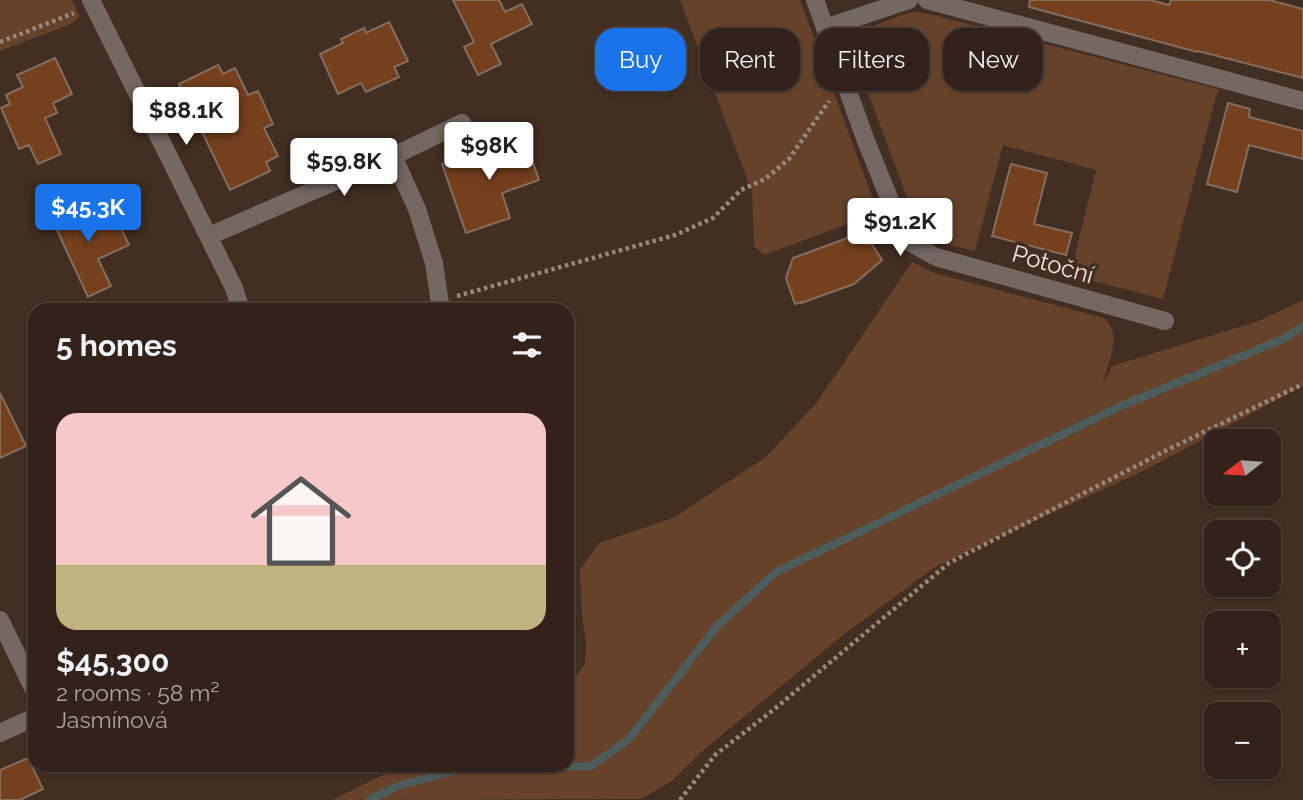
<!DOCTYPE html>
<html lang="en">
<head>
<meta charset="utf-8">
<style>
  :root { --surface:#32221a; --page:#3a2a23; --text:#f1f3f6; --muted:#a8a4a2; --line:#4d3f39; --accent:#1a73e8 }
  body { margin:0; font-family:Raleway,sans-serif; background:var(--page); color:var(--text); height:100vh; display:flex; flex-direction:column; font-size:26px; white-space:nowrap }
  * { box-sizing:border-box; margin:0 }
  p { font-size:23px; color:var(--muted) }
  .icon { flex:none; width:38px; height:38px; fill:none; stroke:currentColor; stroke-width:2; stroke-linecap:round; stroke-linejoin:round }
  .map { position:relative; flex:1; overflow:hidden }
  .panel { position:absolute; left:28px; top:303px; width:546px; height:469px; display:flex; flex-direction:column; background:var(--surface); border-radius:21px; box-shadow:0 2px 5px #0004,0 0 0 2px var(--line) }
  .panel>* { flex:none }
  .hud { position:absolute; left:595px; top:28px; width:602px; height:63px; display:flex; gap:14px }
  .needle { width:46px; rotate:253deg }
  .tools { position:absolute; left:1204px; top:429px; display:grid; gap:14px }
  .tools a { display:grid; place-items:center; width:77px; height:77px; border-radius:14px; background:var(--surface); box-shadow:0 2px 5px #0004,0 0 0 2px var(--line); font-size:35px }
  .price { position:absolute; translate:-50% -60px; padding:0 16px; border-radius:7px; background:#fff; color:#222; font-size:23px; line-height:46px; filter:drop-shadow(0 2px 4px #0008) }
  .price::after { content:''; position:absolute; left:50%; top:42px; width:21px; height:16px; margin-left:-10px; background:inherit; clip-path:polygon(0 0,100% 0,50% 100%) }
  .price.on { background:var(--accent); color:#fff }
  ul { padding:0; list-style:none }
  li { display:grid; align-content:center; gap:14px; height:371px; padding:0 28px }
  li+li { border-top:2px solid var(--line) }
  li span { display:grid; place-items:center; height:217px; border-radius:21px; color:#555 }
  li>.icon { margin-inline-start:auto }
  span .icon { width:126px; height:126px; fill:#fffc; stroke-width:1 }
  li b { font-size:30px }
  h2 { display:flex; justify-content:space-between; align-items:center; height:84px; padding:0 28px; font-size:30px }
  .pill { padding:0 24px; border-radius:21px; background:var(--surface); box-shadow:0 2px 5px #0004,0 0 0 2px var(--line); font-size:24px; line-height:63px }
  .pill.on { background:var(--accent); color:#fff }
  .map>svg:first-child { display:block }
  .green { fill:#67422b }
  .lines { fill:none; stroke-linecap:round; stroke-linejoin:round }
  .stream { stroke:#4c5d5c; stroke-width:8 }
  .building { fill:#74401d; stroke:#856e60; stroke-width:2 }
  .path { stroke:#97877d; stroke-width:4.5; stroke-dasharray:3.5 3.5; stroke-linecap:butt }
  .minor { stroke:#736862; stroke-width:18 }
  .labels { text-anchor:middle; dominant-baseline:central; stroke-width:7; stroke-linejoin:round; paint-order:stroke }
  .street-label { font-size:24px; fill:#f0e3db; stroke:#422e22 }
</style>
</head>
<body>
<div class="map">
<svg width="1303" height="800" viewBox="0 0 1303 800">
  <rect width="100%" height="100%" fill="#422e22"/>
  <g class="green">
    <polygon points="0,0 72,0 79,15 78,19 71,24 0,51"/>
    <polygon points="680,0 800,0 878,213 764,255 754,246 752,192"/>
    <path d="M 914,12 L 929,14 L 1218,89 L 1163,299 L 1070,275 L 1096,170 L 1003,145 L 975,251 C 949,244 927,243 914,216 L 856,61 C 851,34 865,29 887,21 C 896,17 904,14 914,12 Z"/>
    <path d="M 912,262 L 934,273 L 1104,318 C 1124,335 1107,363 1103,384 L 1112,366 L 1259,321 L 1303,300 L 1303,386 L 1143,471 L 935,567 L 842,636 L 700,753 L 672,781 L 641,799 L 332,800 L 403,765 L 567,765 L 567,688 L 585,664 L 586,642 L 582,615 L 580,570 L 599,543 L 675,517 L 766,457 L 817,402 Z"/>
  </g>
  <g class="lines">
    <polyline class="stream" points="369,800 398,786 467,767 591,766 628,740 717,626 776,572 1121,406 1283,339 1303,326"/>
  </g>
  <g class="building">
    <polygon points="453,0 499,0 505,12 522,4 532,24 491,44 501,64 478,75 464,47 474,42"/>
    <polygon points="1030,0 1150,0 1169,5 1171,0 1269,0 1303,9 1303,78 1198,51 1197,52 1029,7"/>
    <polygon points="389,22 408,61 394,67 399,77 366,92 361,83 338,94 320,54 343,43 341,39 364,28 366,33"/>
    <polygon points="55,58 72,94 53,103 57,113 45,118 61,154 38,164 29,145 19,149 1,108 10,104 6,95 23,87 17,75"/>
    <polygon points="218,65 223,74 235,68 248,95 258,91 273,124 264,128 278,156 266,162 270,171 230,190 179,84"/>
    <polygon points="1228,103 1250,109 1249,117 1303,131 1303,159 1249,145 1237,192 1207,184"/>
    <polygon points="524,136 539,180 502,193 510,218 466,233 442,164"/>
    <polygon points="1011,164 1047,173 1034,224 1072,233 1066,255 992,236"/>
    <polygon points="79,199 91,226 115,215 129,245 98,259 111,286 88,297 49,213"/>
    <polygon points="864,232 882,260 854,284 801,303 801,302 795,304 786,278 793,258"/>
    <polygon points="0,393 26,446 0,458"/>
    <polygon points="28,758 43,789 20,800 0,800 0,770"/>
  </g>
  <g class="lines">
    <g class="path">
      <polyline points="0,42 74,13"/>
      <polyline points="457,296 675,235 713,218 741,190 765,179 789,159 829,101"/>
      <polyline points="680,800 715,755 772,711 949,563 1167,450 1303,384"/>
    </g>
    <g class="minor">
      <polyline points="91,0 234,288 241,310"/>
      <polyline points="815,0 866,141 906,240 936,257 1165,321"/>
      <polyline points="927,0 1303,101"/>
      <polyline points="825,28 909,0"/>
      <polyline points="393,156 417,209 434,263 441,310"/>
      <polyline points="209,236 393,156 462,123"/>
      <polyline points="0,620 35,692"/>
      <polyline points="0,733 35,717"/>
    </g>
  </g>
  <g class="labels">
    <g class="street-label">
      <text transform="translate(1053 264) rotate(16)">Potoční</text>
    </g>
  </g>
</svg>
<div class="tools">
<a><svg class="needle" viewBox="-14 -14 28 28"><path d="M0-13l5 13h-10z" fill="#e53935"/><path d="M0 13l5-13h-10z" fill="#a8a4a2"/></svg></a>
<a><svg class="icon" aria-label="locate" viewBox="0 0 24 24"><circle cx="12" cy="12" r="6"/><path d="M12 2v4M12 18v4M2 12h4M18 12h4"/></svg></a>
<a>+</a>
<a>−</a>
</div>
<b class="price" style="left:186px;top:147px">$88.1K</b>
<b class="price" style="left:489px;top:182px">$98K</b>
<b class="price" style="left:344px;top:198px">$59.8K</b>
<b class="price on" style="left:88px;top:244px">$45.3K</b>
<b class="price" style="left:900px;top:258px">$91.2K</b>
<div class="hud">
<a class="pill on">Buy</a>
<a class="pill">Rent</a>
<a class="pill">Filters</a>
<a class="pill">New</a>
</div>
<section class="panel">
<h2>5 homes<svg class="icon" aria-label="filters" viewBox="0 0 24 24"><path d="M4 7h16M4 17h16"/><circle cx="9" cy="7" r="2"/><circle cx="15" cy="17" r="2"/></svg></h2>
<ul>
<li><span style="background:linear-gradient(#f6c9c9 70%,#c2b280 0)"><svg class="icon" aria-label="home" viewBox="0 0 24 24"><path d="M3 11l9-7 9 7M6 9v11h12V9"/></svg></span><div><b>$45,300</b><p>2 rooms · 58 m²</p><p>Jasmínová</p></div></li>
</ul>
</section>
</div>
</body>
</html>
